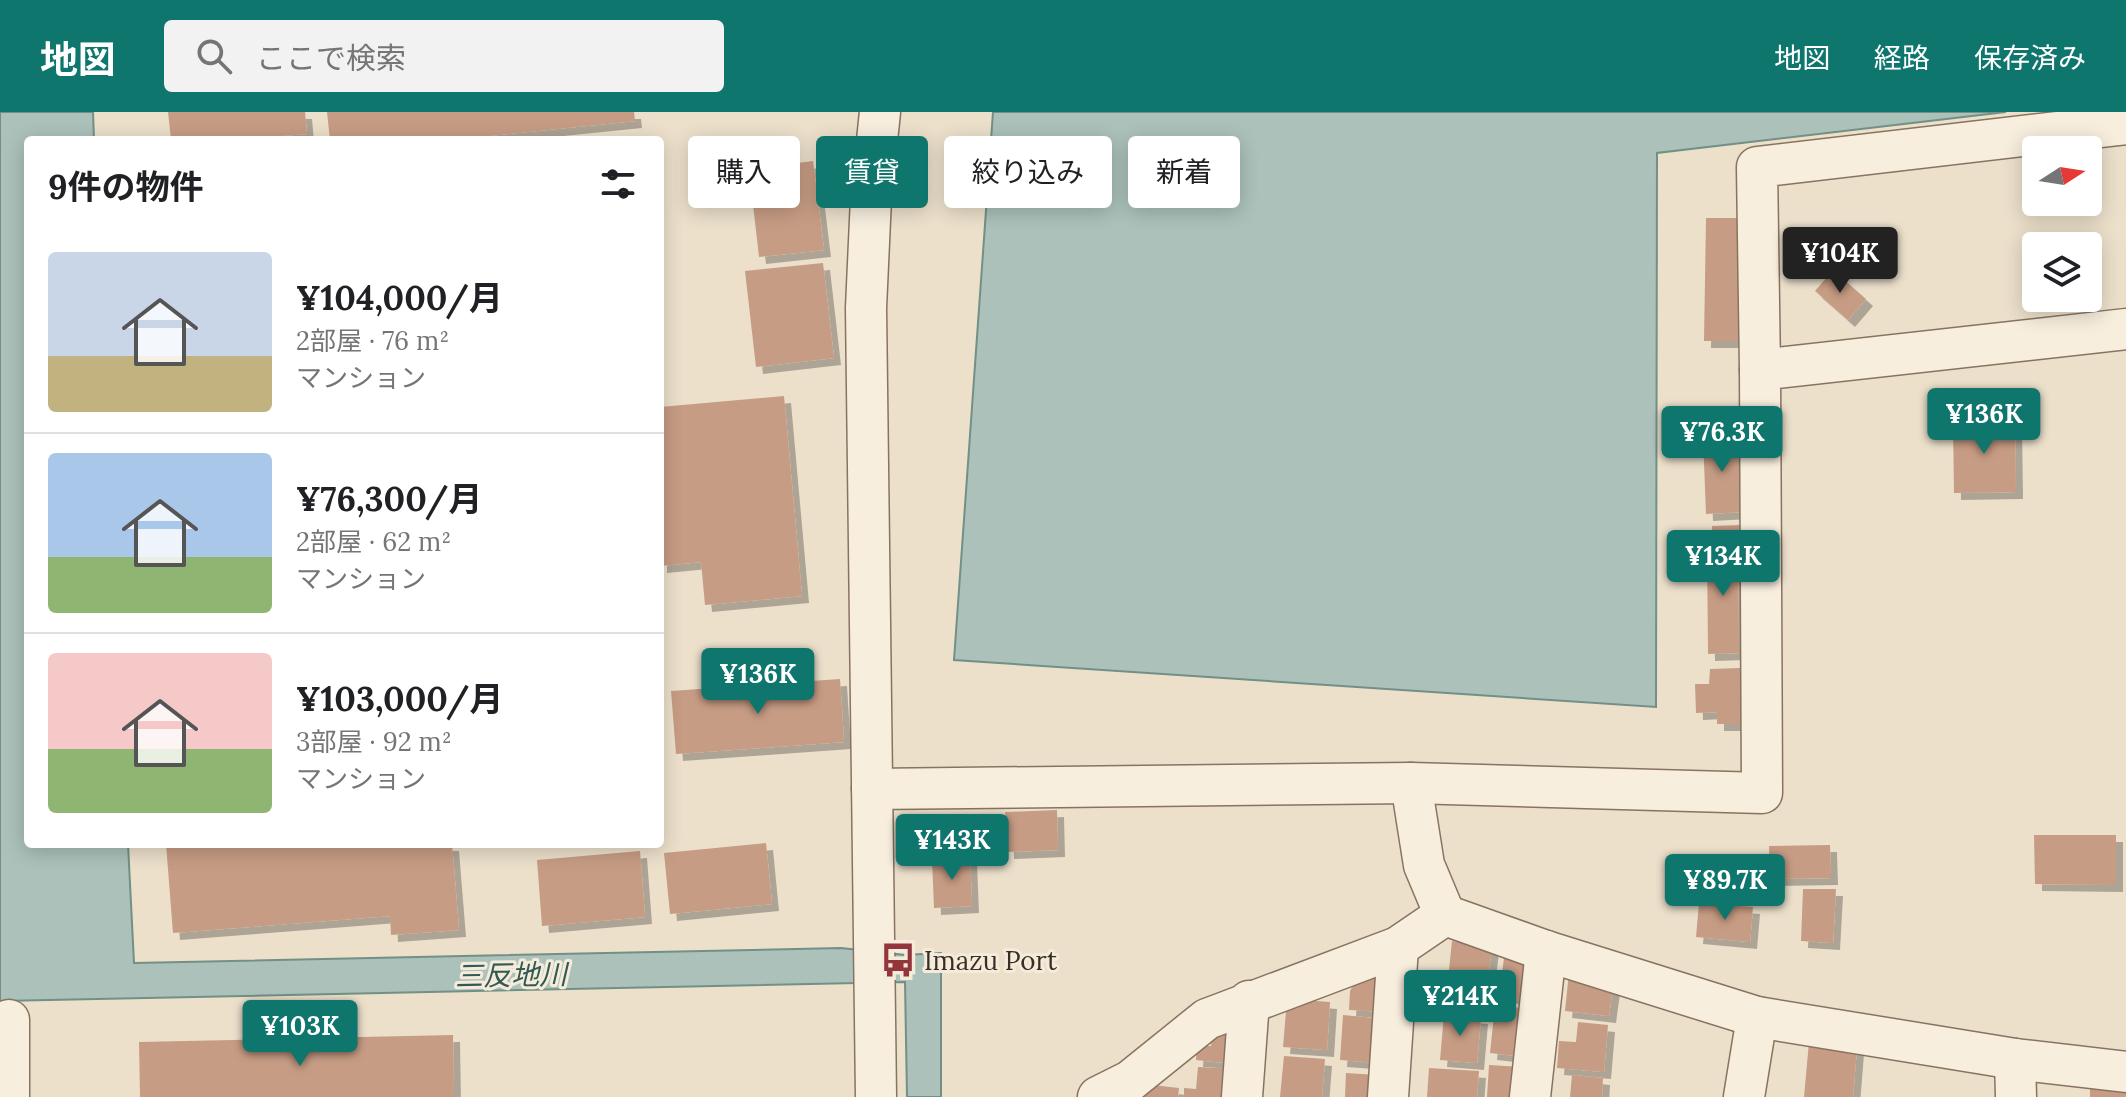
<!DOCTYPE html>
<html lang="ja">
<head>
<meta charset="utf-8">
<style>
  :root { --surface:#fff; --page:#f2f2f2; --text:#202124; --muted:#757577; --line:#e0e0e0; --accent:#0f766e }
  body { margin:0; font-family:Lora,"Noto Sans JP",serif; background:var(--page); color:var(--text); height:100vh; display:flex; flex-direction:column; font-size:30px; white-space:nowrap }
  * { box-sizing:border-box; margin:0 }
  p { font-size:26px; color:var(--muted) }
  .icon { flex:none; width:44px; height:44px; fill:none; stroke:currentColor; stroke-width:2; stroke-linecap:round; stroke-linejoin:round }
  .map { position:relative; flex:1; overflow:hidden }
  .drawer { position:absolute; left:24px; top:24px; width:640px; height:712px; display:flex; flex-direction:column; background:var(--surface); border-radius:8px; box-shadow:0 4px 20px #0003 }
  .drawer>* { flex:none }
  .banner { position:absolute; left:688px; top:24px; width:760px; height:72px; display:flex; gap:16px }
  .needle { width:52px; rotate:78deg }
  .buttons { position:absolute; left:2022px; top:24px; display:grid; gap:16px }
  .buttons a { display:grid; place-items:center; width:80px; height:80px; border-radius:8px; background:var(--surface); box-shadow:0 4px 20px #0003; font-size:40px }
  .price { position:absolute; translate:-50% -68px; padding:0 18px; border-radius:8px; background:var(--accent); color:#fff; font-size:26px; line-height:52px; filter:drop-shadow(0 2px 4px #0008) }
  .price::after { content:''; position:absolute; left:50%; top:48px; width:24px; height:18px; margin-left:-12px; background:inherit; clip-path:polygon(0 0,100% 0,50% 100%) }
  .price.selected { background:#222; color:#fff }
  ul { padding:0; list-style:none }
  li { display:flex; align-items:center; gap:24px; height:200px; padding:0 24px }
  li+li { border-top:2px solid var(--line) }
  li span { display:grid; place-items:center; flex:none; width:224px; height:160px; border-radius:8px; color:#555 }
  li>.icon { margin-inline-start:auto }
  span .icon { width:96px; height:96px; fill:#fffc; stroke-width:1 }
  li b { font-size:34px }
  h2 { display:flex; justify-content:space-between; align-items:center; height:96px; padding:0 24px; font-size:34px }
  .tag { padding:0 28px; border-radius:8px; background:var(--surface); box-shadow:0 4px 20px #0003; font-size:28px; line-height:72px }
  .tag.selected { background:var(--accent); color:#fff }
  header { display:flex; align-items:center; gap:48px; box-sizing:border-box; height:112px; padding:0 40px; background:var(--accent); color:#fff }
  header strong { font-size:38px }
  nav { display:flex; gap:44px; margin-inline-start:auto; font-size:28px }
  .search { width:560px; height:72px; background:var(--page); display:flex; align-items:center; gap:20px; box-sizing:border-box; padding:0 28px; border-radius:8px; color:var(--muted); font-size:30px }
  .map>svg:first-child { display:block }
  .water { fill:#abc1ba; stroke:#729086; stroke-width:2 }
  .building { fill:#c79c84; filter:url(#shadow) }
  .lines { fill:none; stroke-linecap:round; stroke-linejoin:round }
  .minor-casing { stroke:#887360; stroke-width:43 }
  .minor { stroke:#f7eede; stroke-width:40 }
  .labels { text-anchor:middle; dominant-baseline:central; stroke-width:6; stroke-linejoin:round; paint-order:stroke }
  .poi-label { font-size:26px; fill:#3a2d23; stroke:#f4ebdb; text-anchor:start }
  .water-label { font-size:28px; font-style:italic; fill:#335954; stroke:#f4ebdb }
</style>
</head>
<body>
<header>
<strong>地図</strong>
<div class="search"><svg class="icon" aria-label="search" viewBox="0 0 24 24"><circle cx="10" cy="10" r="6"/><path d="M15 15l6 6"/></svg>ここで検索</div>
<nav><a>地図</a><a>経路</a><a>保存済み</a></nav>
</header>
<div class="map">
<svg width="2126" height="985" viewBox="0 0 2126 985">
  <defs>
    <filter id="shadow"><feDropShadow dx="7" dy="7" stdDeviation="0" flood-color="#0004"/></filter>
  </defs>
  <rect width="100%" height="100%" fill="#ece0cb"/>
  <g class="water">
    <polygon points="0,0 93,0 94,28 28,28 28,732 128,732 134,851 841,836 905,843 941,841 941,985 907,985 905,870 0,889"/>
    <polygon points="993,0 2006,0 1657,41 1656,595 954,548"/>
  </g>
  <g class="building">
    <polygon points="168,0 305,0 307,22 224,28 171,28"/>
    <polygon points="327,0 634,0 635,9 448,28 330,28"/>
    <polygon points="813,49 824,138 759,145 749,57"/>
    <polygon points="1706,106 1740,106 1739,229 1704,229"/>
    <polygon points="823,151 834,246 756,255 745,159"/>
    <polygon points="1833,158 1866,187 1848,208 1815,179"/>
    <polygon points="784,284 802,484 705,493 701,450 660,454 660,295"/>
    <polygon points="2015,307 2016,380 1954,381 1953,308"/>
    <polygon points="1739,323 1742,400 1706,402 1703,325"/>
    <polygon points="1740,413 1741,424 1712,425 1712,414"/>
    <polygon points="1707,430 1738,430 1739,541 1708,542"/>
    <polygon points="1740,556 1741,612 1717,612 1717,600 1696,601 1695,572 1709,572 1710,557"/>
    <polygon points="840,567 844,630 676,642 671,579"/>
    <polygon points="1057,698 1058,738 1007,740 1005,700"/>
    <polygon points="2034,723 2116,723 2116,773 2035,772"/>
    <polygon points="766,731 772,792 670,802 664,741"/>
    <polygon points="166,732 452,732 459,818 391,823 390,804 173,821"/>
    <polygon points="1830,733 1831,766 1770,767 1769,734"/>
    <polygon points="640,739 645,805 542,814 537,748"/>
    <polygon points="970,745 972,794 934,796 932,747"/>
    <polygon points="1803,777 1836,777 1833,831 1801,829"/>
    <polygon points="1699,791 1753,795 1750,830 1696,825"/>
    <polygon points="1452,829 1492,834 1484,897 1430,890 1433,865 1448,867"/>
    <polygon points="1505,839 1537,843 1531,888 1499,883"/>
    <polygon points="1360,859 1388,860 1387,900 1349,898 1350,879"/>
    <polygon points="1569,861 1614,867 1609,904 1565,899"/>
    <polygon points="1287,887 1330,890 1327,938 1283,935"/>
    <polygon points="1495,893 1531,897 1525,945 1490,941"/>
    <polygon points="1444,902 1481,905 1477,951 1440,948"/>
    <polygon points="1343,903 1384,907 1380,951 1340,948"/>
    <polygon points="1578,910 1608,913 1604,960 1557,956 1559,929 1576,930"/>
    <polygon points="1213,916 1238,918 1235,952 1196,948 1197,934 1211,934"/>
    <polygon points="453,923 454,985 140,985 139,930"/>
    <polygon points="1809,930 1857,935 1853,985 1804,985"/>
    <polygon points="1284,944 1325,947 1322,985 1280,985"/>
    <polygon points="1489,953 1523,955 1522,985 1487,985"/>
    <polygon points="1198,955 1235,957 1233,985 1184,985 1184,976 1196,977"/>
    <polygon points="1429,956 1479,959 1477,985 1427,985"/>
    <polygon points="1346,961 1378,963 1376,985 1345,985"/>
    <polygon points="1572,963 1603,966 1602,985 1570,985"/>
    <polygon points="2090,969 2126,970 2126,985 2090,985"/>
    <polygon points="1143,972 1179,976 1178,985 1142,985"/>
  </g>
  <g class="lines">
    <g class="minor-casing">
      <g id="minor">
        <polyline points="1760,258 1757,55 2126,12"/>
        <polyline points="1411,671 1424,753 1445,803 1546,839 1757,905 2015,947 2126,960"/>
        <polyline points="872,677 1411,671 1762,681 1760,258 2126,217"/>
        <polyline points="9,908 9,985"/>
        <polyline points="2015,947 2016,985"/>
        <polyline points="876,985 866,196 871,86 880,0"/>
        <polyline points="1098,985 1130,969 1207,907 1398,835 1445,803"/>
        <polyline points="1242,985 1249,889"/>
        <polyline points="1388,985 1398,835"/>
        <polyline points="1530,985 1546,839"/>
        <polyline points="1744,985 1757,905"/>
      </g>
    </g>
    <use href="#minor" class="minor"/>
  </g>
  <defs>
    <g id="bus-bare" transform="scale(2.76)"><path d="M-5-6H5V4H4V6H2V4H-2V6H-4V4H-5ZM-3.5-4V0h7V-4ZM-3.5 1.2v1.5H-2V1.2ZM2 1.2v1.5H3.5V1.2Z" fill="#93353b" stroke="#f4ebdb" stroke-width="2.5" paint-order="stroke"/></g>
  </defs>
  <g fill-rule="evenodd">
    <use href="#bus-bare" x="898" y="848"/>
  </g>
  <g class="labels">
    <g class="poi-label">
      <text x="924" y="848">Imazu Port</text>
    </g>
    <g class="water-label">
      <text transform="translate(511 863) rotate(-1)">三反地川</text>
    </g>
  </g>
</svg>
<div class="buttons">
<a><svg class="needle" viewBox="-14 -14 28 28"><path d="M0-13l5 13h-10z" fill="#e53935"/><path d="M0 13l5-13h-10z" fill="#757577"/></svg></a>
<a><svg class="icon" aria-label="layers" viewBox="0 0 24 24"><path d="M12 4l9 5-9 5-9-5zM3 14l9 5 9-5"/></svg></a>
</div>
<b class="price selected" style="left:1840px;top:183px">¥104K</b>
<b class="price" style="left:1984px;top:344px">¥136K</b>
<b class="price" style="left:1722px;top:362px">¥76.3K</b>
<b class="price" style="left:1723px;top:486px">¥134K</b>
<b class="price" style="left:758px;top:604px">¥136K</b>
<b class="price" style="left:952px;top:770px">¥143K</b>
<b class="price" style="left:1725px;top:810px">¥89.7K</b>
<b class="price" style="left:1460px;top:926px">¥214K</b>
<b class="price" style="left:300px;top:956px">¥103K</b>
<div class="banner">
<a class="tag">購入</a>
<a class="tag selected">賃貸</a>
<a class="tag">絞り込み</a>
<a class="tag">新着</a>
</div>
<section class="drawer">
<h2>9件の物件<svg class="icon" aria-label="filters" viewBox="0 0 24 24"><path d="M4 7h16M4 17h16"/><circle cx="9" cy="7" r="2"/><circle cx="15" cy="17" r="2"/></svg></h2>
<ul>
<li><span style="background:linear-gradient(#c9d6e8 65%,#c2b280 0)"><svg class="icon" aria-label="home" viewBox="0 0 24 24"><path d="M3 11l9-7 9 7M6 9v11h12V9"/></svg></span><div><b>¥104,000/月</b><p>2部屋 · 76 m²</p><p>マンション</p></div></li>
<li><span style="background:linear-gradient(#a9c7e8 65%,#8fb573 0)"><svg class="icon" aria-label="home" viewBox="0 0 24 24"><path d="M3 11l9-7 9 7M6 9v11h12V9"/></svg></span><div><b>¥76,300/月</b><p>2部屋 · 62 m²</p><p>マンション</p></div></li>
<li><span style="background:linear-gradient(#f6c9c9 60%,#8fb573 0)"><svg class="icon" aria-label="home" viewBox="0 0 24 24"><path d="M3 11l9-7 9 7M6 9v11h12V9"/></svg></span><div><b>¥103,000/月</b><p>3部屋 · 92 m²</p><p>マンション</p></div></li>
</ul>
</section>
</div>
</body>
</html>
